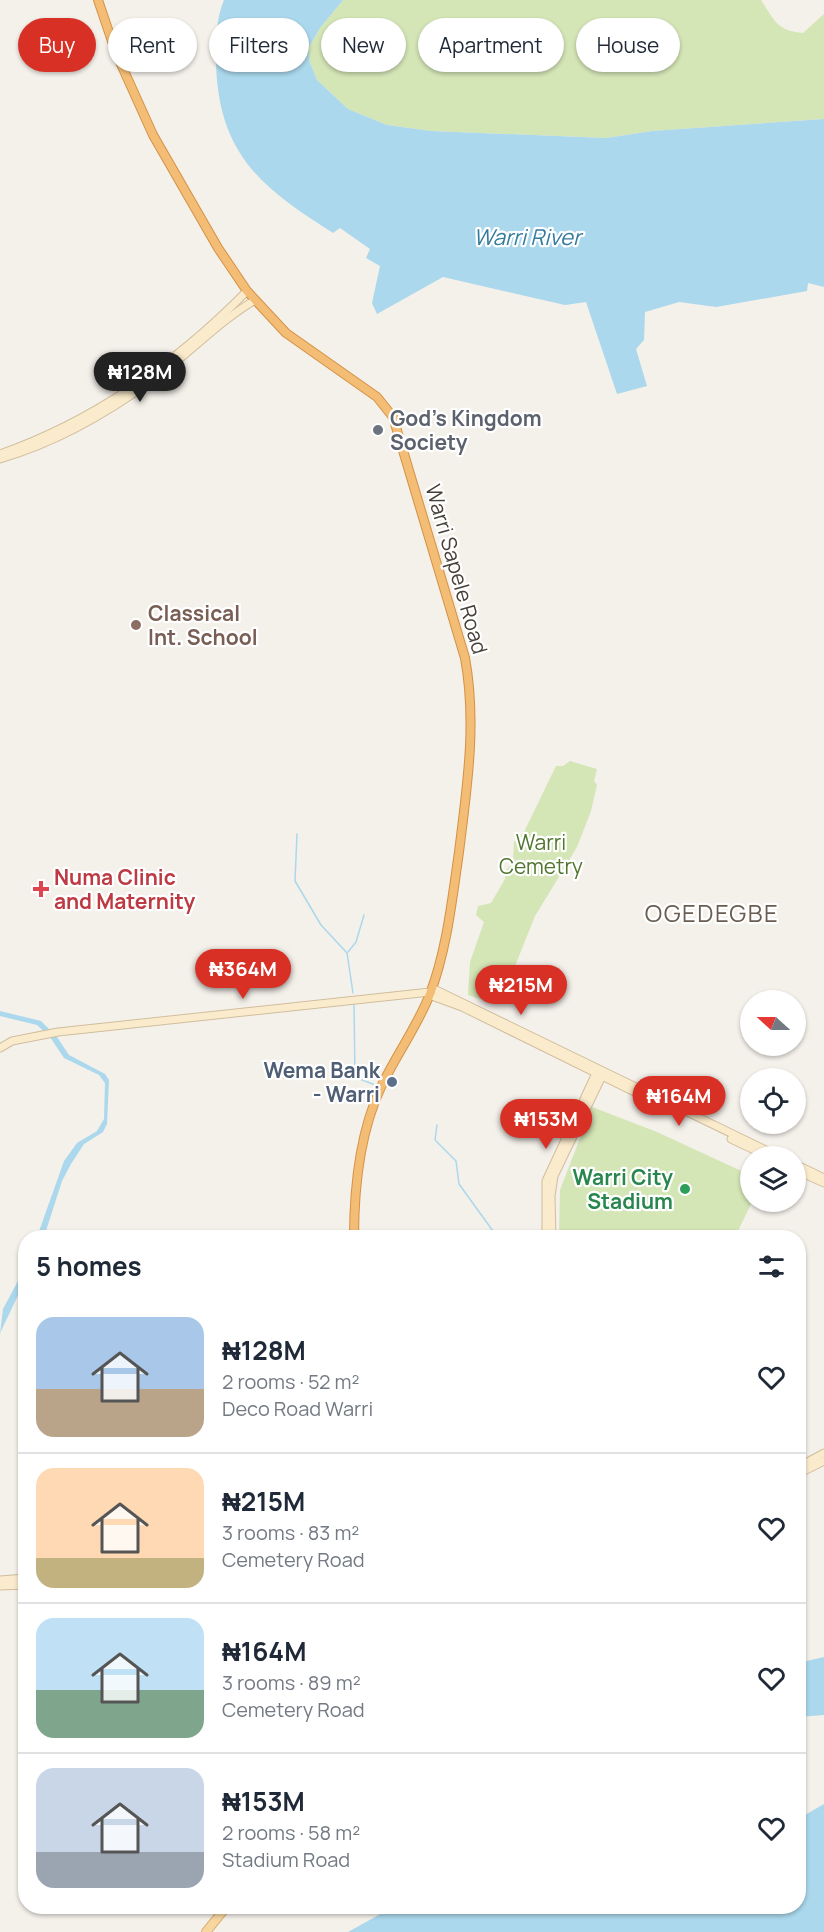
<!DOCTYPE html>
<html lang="en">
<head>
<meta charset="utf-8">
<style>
  :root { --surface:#fff; --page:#f2f2f3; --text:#1f2937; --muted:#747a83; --line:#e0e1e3; --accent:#d93025 }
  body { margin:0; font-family:Manrope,sans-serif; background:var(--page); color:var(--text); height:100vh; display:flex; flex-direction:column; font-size:22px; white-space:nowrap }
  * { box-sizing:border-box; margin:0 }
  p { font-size:20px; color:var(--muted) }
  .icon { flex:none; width:33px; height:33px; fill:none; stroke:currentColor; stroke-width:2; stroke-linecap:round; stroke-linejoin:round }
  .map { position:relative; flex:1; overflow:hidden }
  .sheet { position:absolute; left:18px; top:1230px; width:788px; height:684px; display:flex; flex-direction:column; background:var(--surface); border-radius:24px; box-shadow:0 2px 4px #0004 }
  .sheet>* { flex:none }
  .top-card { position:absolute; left:18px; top:18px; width:789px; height:54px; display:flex; gap:12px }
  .needle { width:39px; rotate:291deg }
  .controls { position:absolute; left:740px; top:990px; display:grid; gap:12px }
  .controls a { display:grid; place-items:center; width:66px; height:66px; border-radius:50%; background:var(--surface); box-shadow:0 2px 4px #0004; font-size:30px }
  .price { position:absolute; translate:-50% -51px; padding:0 14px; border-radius:21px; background:var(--accent); color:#fff; font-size:20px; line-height:39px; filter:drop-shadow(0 2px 3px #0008) }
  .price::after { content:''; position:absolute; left:50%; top:36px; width:18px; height:14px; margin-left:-9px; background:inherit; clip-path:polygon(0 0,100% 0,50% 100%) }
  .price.current { background:#222; color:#fff }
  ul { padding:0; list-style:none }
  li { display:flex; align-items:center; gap:18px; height:150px; padding:0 18px }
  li+li { border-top:2px solid var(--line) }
  li span { display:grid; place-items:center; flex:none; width:168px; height:120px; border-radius:18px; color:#555 }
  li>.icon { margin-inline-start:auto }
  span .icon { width:72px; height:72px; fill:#fffc; stroke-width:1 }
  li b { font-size:26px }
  h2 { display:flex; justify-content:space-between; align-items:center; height:72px; padding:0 18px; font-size:26px }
  .chip { padding:0 21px; border-radius:27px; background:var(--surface); box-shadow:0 2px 4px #0004; font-size:21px; line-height:54px }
  .chip.current { background:var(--accent); color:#fff }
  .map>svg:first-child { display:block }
  .green { fill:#d4e5b6 }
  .water { fill:#abd8ec }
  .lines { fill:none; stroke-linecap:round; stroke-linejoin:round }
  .stream { stroke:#abd8ec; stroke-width:1.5 }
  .secondary-casing { stroke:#d0be9d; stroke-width:9 }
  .primary-casing { stroke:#dcb170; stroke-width:10 }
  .highway-casing { stroke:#d39145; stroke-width:10 }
  .secondary { stroke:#fbebcd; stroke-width:7 }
  .primary { stroke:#f7d6a0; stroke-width:8 }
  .highway { stroke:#f4bd75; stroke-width:8 }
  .worship-dot { fill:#6b7280; stroke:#fff; stroke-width:2 }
  .education-dot { fill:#8d6e63; stroke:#fff; stroke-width:2 }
  .health-dot { fill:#e0444e; stroke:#fff; stroke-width:2 }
  .service-dot { fill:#5c6f8a; stroke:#fff; stroke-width:2 }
  .leisure-dot { fill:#2e9e5b; stroke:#fff; stroke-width:2 }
  .labels { text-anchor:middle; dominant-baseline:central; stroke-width:4.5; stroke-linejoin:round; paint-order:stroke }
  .worship-label { font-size:21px; font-weight:bold; fill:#5b616d; stroke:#fff; text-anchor:start }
  .street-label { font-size:21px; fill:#474039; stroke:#fff }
  .education-label { font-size:21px; font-weight:bold; fill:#785e54; stroke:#fff; text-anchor:start }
  .park-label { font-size:21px; fill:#51762f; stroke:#fff }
  .health-label { font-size:21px; font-weight:bold; fill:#be3a42; stroke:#fff; text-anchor:start }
  .service-label { font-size:21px; font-weight:bold; fill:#4e5e75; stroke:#fff; text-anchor:end }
  .leisure-label { font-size:21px; font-weight:bold; fill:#27864d; stroke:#fff; text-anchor:end }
  .water-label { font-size:22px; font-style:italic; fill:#347b9d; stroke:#fff }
  .quarter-label { font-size:24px; letter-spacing:1.5px; fill:#6a5d51; stroke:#fff }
</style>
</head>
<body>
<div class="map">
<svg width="824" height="1932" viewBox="0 0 824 1932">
  <rect width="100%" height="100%" fill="#f4f0ea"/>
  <g class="green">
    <path d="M 343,0 L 761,0 C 774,20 777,31 803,33 L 824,14 L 824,119 L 652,131 L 606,138 L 431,131 L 387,125 L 348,109 L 317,80 L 309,60 L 309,47 L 320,28 Z"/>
    <polygon points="570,761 597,769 594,781 597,785 591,811 577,847 535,916 503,996 500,1001 489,1002 468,995 470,962 484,922 476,915 478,906 491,903 505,879 505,871 513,862 514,842 524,832 556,766 563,766"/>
    <polygon points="592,1107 657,1132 750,1175 750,1202 752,1202 735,1237 559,1237 560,1190"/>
  </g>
  <g class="water">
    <path d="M 224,0 L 343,0 L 320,28 L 309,47 L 309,60 L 317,80 L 348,109 L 387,125 L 431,131 L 606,138 L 652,131 L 824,119 L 824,287 L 808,283 L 807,291 L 716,307 L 679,302 L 645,312 L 644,340 L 636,349 L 647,386 L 617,394 L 586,302 L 565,305 L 443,277 L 377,314 L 372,303 L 380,266 L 366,258 L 370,249 L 340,228 L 333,233 C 262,188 219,155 216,64 C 215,44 216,19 224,0 Z"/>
    <polygon points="0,1011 41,1021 57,1037 69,1055 105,1074 109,1080 107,1124 103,1132 84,1144 71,1164 62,1181 44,1237 37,1237 64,1161 77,1143 97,1131 104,1119 105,1083 99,1075 64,1058 50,1037 37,1025 0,1016"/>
    <path d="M 25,1268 C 26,1285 7,1316 0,1334 L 3,1309 Z"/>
    <polygon points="824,1657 824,1715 798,1717 798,1663"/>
    <polygon points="824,1804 824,1932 348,1932 393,1907 798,1906 798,1819"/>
  </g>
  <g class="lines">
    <g class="stream">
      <polyline points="297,834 295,881 321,925 347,953 353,993"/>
      <polyline points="348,952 356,942 364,915"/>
      <polyline points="354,1004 355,1077 375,1085"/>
      <polyline points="437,1125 435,1140 456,1161 459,1184 498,1238"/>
    </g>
    <g class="secondary-casing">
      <g id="secondary">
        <path d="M 0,454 C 94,421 177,362 247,291"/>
        <path d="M 0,459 C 55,443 108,413 154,379 C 189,354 218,322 255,300"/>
        <polyline points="432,988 778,1156"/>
        <polyline points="429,995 462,1007 667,1108"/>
        <polyline points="0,1048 12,1041 58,1032 430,992"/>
        <polyline points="731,1139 767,1156"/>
        <polyline points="795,1164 824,1178"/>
        <polyline points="795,1170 824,1183"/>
        <polyline points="546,1238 546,1181 597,1071"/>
        <polyline points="552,1238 551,1196 554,1176 603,1074"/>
        <polyline points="798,1467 824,1453"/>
        <polyline points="798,1474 824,1461"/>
        <polyline points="0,1580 26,1578"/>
        <polyline points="0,1586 26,1585"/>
      </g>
    </g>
    <g class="primary-casing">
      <polyline id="primary" points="206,1932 227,1906"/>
    </g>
    <g class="highway-casing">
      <path id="highway" d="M 98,0 L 116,53 L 153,135 L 218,248 L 247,291 L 286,333 L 377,397 L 393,417 L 465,658 C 477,723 467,787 459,852 C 452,900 447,949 430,994 C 417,1027 396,1055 381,1087 C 360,1132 354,1188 354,1238"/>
    </g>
    <use href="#secondary" class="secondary"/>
    <use href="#primary" class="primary"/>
    <use href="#highway" class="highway"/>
  </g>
  <circle class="worship-dot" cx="378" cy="430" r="6"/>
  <circle class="education-dot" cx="136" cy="625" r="6"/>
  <path class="health-dot" d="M38 880h6v6h6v6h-6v6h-6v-6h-6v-6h6z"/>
  <circle class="service-dot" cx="392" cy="1082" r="6"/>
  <circle class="leisure-dot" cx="685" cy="1189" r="6"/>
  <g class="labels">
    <g class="worship-label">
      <text x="390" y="418">God's Kingdom<tspan x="390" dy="24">Society</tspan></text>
    </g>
    <g class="street-label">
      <text transform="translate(457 569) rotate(74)">Warri Sapele Road</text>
    </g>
    <g class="education-label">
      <text x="148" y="613">Classical<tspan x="148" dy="24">Int. School</tspan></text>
    </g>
    <g class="park-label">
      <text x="541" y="842">Warri<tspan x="541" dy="24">Cemetry</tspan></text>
    </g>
    <g class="health-label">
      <text x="54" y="877">Numa Clinic<tspan x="54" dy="24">and Maternity</tspan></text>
    </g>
    <g class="service-label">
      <text x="380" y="1070">Wema Bank<tspan x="380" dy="24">- Warri</tspan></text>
    </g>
    <g class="leisure-label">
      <text x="673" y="1177">Warri City<tspan x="673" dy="24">Stadium</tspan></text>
    </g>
    <g class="water-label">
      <text x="527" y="237">Warri River</text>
    </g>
    <g class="quarter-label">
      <text x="712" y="912">OGEDEGBE</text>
    </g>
  </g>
</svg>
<div class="controls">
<a><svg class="needle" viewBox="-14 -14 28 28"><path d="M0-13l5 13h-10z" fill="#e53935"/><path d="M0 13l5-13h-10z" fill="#747a83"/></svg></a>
<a><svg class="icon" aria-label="locate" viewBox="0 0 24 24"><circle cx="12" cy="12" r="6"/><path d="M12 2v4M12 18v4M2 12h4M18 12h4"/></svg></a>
<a><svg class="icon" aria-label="layers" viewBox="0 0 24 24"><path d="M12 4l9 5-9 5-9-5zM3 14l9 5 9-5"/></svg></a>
</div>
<b class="price current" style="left:140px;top:403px">₦128M</b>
<b class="price" style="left:243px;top:1000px">₦364M</b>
<b class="price" style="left:521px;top:1016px">₦215M</b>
<b class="price" style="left:679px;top:1127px">₦164M</b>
<b class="price" style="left:546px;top:1150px">₦153M</b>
<div class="top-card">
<a class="chip current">Buy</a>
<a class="chip">Rent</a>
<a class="chip">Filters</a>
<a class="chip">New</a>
<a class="chip">Apartment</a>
<a class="chip">House</a>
</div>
<section class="sheet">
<h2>5 homes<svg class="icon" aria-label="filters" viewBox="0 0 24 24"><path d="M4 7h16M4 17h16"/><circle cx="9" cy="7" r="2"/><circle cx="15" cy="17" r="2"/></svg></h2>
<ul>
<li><span style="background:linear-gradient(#a9c7e8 60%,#b9a48a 0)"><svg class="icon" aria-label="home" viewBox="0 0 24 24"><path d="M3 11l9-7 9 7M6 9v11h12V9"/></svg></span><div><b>₦128M</b><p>2 rooms · 52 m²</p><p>Deco Road Warri</p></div><svg class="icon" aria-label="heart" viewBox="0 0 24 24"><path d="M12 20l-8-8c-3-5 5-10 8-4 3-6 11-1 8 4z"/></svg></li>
<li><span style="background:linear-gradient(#ffd9b3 75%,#c2b280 0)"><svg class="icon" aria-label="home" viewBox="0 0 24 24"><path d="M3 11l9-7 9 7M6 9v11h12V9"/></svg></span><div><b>₦215M</b><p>3 rooms · 83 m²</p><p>Cemetery Road</p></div><svg class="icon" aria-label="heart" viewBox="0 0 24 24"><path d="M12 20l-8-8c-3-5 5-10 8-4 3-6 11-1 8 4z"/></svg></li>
<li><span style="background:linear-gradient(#bfe0f5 60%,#7fa58c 0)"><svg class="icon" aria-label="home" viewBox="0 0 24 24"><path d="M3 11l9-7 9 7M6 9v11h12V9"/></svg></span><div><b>₦164M</b><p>3 rooms · 89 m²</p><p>Cemetery Road</p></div><svg class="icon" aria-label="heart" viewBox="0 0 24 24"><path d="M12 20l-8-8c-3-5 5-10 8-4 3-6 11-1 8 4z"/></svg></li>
<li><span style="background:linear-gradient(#c9d6e8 70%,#9aa5b1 0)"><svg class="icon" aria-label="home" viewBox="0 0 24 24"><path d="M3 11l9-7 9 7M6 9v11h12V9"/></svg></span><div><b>₦153M</b><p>2 rooms · 58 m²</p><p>Stadium Road</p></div><svg class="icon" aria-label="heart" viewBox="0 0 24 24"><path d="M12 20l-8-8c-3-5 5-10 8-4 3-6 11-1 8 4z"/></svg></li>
</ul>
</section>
</div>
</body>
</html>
